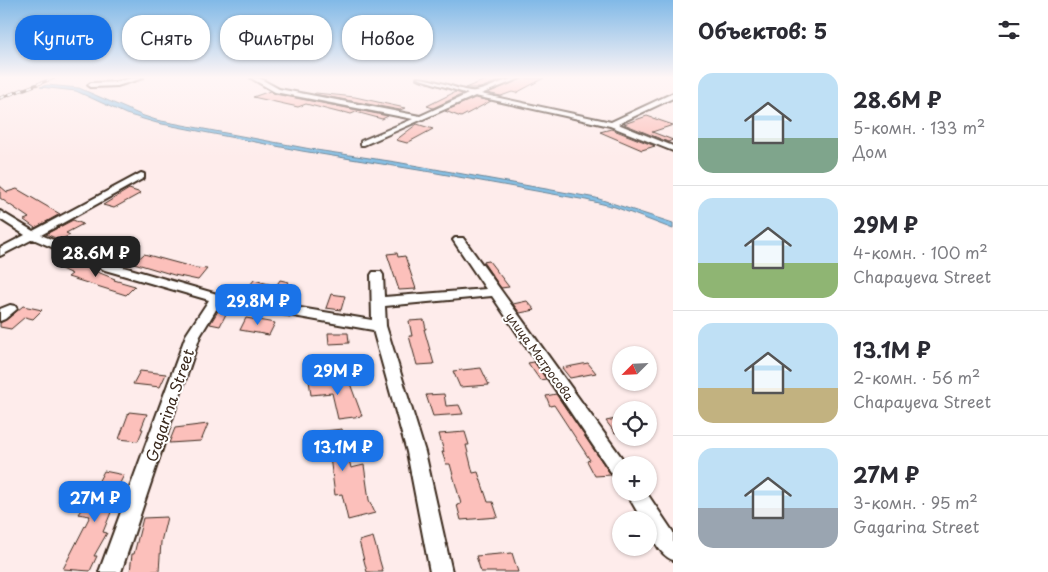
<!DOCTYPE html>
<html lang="ru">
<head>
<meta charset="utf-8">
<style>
  :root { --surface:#fff; --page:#f7f7f7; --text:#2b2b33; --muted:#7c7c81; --line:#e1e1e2; --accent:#1a73e8 }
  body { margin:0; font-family:"Playpen Sans",sans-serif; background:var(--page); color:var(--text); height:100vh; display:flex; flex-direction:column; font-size:19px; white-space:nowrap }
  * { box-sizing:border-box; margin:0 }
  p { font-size:16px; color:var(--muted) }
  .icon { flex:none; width:28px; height:28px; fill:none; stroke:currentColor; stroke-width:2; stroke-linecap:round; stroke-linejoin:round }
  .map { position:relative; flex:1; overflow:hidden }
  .panel { display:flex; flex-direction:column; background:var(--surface); width:375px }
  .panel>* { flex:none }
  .banner { position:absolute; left:15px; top:15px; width:475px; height:45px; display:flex; gap:10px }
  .needle { width:32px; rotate:246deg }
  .fabs { position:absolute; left:612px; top:346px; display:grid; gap:10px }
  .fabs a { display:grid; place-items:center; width:45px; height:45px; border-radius:50%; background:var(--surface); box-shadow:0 1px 4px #0004; font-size:25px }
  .price { position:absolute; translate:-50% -42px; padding:0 11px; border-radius:10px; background:var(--accent); color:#fff; font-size:16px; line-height:32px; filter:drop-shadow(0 1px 2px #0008) }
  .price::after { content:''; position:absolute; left:50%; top:30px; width:15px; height:11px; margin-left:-8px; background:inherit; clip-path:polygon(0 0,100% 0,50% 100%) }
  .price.current { background:#222; color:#fff }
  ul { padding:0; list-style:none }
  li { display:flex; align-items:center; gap:15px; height:125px; padding:0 25px }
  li+li { border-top:1px solid var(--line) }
  li span { display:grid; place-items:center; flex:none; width:140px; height:100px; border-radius:15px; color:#555 }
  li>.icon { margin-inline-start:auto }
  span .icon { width:60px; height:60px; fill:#fffc; stroke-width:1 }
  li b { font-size:21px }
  h2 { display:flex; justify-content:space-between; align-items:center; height:60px; padding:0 25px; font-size:21px }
  .tag { padding:0 18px; border-radius:20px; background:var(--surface); box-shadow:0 1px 4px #0004; font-size:18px; line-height:45px }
  .tag.current { background:var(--accent); color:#fff }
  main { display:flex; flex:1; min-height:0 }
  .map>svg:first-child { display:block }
  .water { fill:#87c0e5; stroke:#698495 }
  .building { fill:#fcc0bb; stroke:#3b2a1e }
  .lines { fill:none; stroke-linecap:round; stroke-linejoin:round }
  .minor-casing { stroke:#3b2a1e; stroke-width:4 }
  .minor { fill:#fff; fill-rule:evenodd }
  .rail-casing { stroke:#3b2a1e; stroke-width:3 }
  .rail { stroke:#fff; stroke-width:2; stroke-dasharray:5; stroke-linecap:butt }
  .labels { text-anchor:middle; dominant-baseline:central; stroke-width:4; stroke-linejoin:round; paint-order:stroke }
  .street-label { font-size:12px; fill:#3b2a1e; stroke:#fff }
  .near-street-label { font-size:15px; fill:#3b2a1e; stroke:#fff }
</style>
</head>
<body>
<main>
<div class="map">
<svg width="673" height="572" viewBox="0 0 673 572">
  <rect width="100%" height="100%" fill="#feeceb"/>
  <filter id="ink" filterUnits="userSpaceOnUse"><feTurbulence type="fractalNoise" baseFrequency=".02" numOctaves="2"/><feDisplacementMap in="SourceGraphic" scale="10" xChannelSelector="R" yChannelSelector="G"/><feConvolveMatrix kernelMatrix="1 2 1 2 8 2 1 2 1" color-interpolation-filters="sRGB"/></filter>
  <g filter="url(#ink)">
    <polygon class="water" points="47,85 79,88 141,115 156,120 316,150 396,162 596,198 673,223 673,229 615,207 586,200 431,172 302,151 157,123 126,114 76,91 40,87"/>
    <g class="building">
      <polygon points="490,78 507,78 480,88 465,88"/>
      <polygon points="523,78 544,78 516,93 512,92 501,96 487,93"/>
      <polygon points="270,91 275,94 388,116 382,119 356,112 351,114 344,112 341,113 306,104 298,107 253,97"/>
      <polygon points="455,92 463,94 433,108 427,106"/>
      <polygon points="316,93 355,97 405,108 400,110 314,94"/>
      <polygon points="475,98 491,101 461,117 445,111"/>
      <polygon points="647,116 673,125 652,132 673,140 668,142 624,124"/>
      <polygon points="417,124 433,129 407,143 396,140"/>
      <polygon points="611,129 655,146 642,150 600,132"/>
      <polygon points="0,186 7,192 17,189 60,214 35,228 24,220 29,218 0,198"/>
      <polygon points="129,189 141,193 114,208 103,205"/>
      <polygon points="73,220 83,224 66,233 70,235 60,240 46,234"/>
      <polygon points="397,253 398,257 405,256 416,289 399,290 387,254"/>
      <polygon points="144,254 196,268 207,269 198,280 174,275 134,263"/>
      <polygon points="70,261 115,279 114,280 135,286 126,295 68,277 72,274 59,268"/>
      <polygon points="489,261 509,287 501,288 483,262"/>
      <polygon points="254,280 276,286 280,280 289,282 280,297 247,289"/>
      <polygon points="331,294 345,296 341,310 326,308"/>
      <polygon points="527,301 535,310 520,313 513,304"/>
      <polygon points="23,306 42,310 33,319 25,317 11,329 0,327 0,323 6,320"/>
      <polygon points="218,311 227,312 220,326 210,324"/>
      <polygon points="246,318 275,323 269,335 240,330"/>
      <polygon points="424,320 426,329 424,329 434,364 417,365 409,336 412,336 409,321"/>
      <polygon points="328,333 348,333 349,343 329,344"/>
      <polygon points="534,362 546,379 540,380 528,363"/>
      <polygon points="588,363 596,373 570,378 562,368"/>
      <polygon points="481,368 489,385 460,387 453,371"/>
      <polygon points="140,371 166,374 160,387 133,384"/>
      <polygon points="348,378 362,416 338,419 332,393 311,395 309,380"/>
      <polygon points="444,394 446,406 459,405 463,414 433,416 426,395"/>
      <polygon points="556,394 611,475 595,476 587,461 590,460 554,405 550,406 546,396"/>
      <polygon points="129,412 147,414 141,429 143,429 138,441 119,439"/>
      <polygon points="621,418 621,432 615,433 606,421"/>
      <polygon points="208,424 201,441 169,443 175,428"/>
      <polygon points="342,429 351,468 364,465 369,500 375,513 348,520 342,494 335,495 330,457 312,459 307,433"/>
      <polygon points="465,432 469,445 466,445 473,473 478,472 488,502 493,502 498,517 461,520 457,505 461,504 450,464 446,464 442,452 444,452 439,434"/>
      <polygon points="104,471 124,475 112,499 116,500 103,532 107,533 94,556 97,556 90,571 63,569 90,516 78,514 98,486 96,486"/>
      <polygon points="167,517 161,542 159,571 130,572 132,554 134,554 143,518"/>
      <polygon points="373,537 383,572 367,572 359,541"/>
      <polygon points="512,553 518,572 481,572 476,556"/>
    </g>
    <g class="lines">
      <g class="minor-casing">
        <g id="minor">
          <polygon points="131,78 143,78 117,86 91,87 88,85 91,83 117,82"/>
          <path d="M 251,78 L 259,78 L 279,89 L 420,116 L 468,94 L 417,78 C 434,78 464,93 475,91 C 491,89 504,78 521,78 L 481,94 L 611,122 L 673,93 L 673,98 L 618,124 L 673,146 L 673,151 L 610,126 L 475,96 L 364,145 L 361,145 L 361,141 L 413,119 L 275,92 Z"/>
          <polygon points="141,173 144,174 144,178 41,235 113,264 217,294 372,320 371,275 373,272 381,272 383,275 384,297 486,289 453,240 455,238 463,238 627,465 621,465 621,480 615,478 492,296 385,306 386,326 425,452 452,572 430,572 407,452 373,330 220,303 200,336 121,572 99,572 186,335 209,300 105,270 33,239 0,256 0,248 25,235 0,219 0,211 33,231"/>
          <polygon points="10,305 15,306 17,309 5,319 0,321 0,309"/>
          <path d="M 626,492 L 646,492 L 673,532 L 673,560 C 659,555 649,534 649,520 L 642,520 Z"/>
        </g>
      </g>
      <use href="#minor" class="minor"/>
      <g class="rail-casing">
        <polyline id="rail" points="0,98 54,78"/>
      </g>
      <use href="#rail" class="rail"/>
    </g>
  </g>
  <linearGradient id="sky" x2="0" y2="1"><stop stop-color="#81b9e7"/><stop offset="0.49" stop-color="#fff6f6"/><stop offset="1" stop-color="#fff6f6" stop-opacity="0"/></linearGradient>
  <rect width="673" height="158" fill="url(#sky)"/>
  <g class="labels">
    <g class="street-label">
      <text transform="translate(540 356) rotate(54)">улица Матросова</text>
    </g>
    <g class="near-street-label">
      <text transform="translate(169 405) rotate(-71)">Gagarina Street</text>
    </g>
  </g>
</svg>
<div class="fabs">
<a><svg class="needle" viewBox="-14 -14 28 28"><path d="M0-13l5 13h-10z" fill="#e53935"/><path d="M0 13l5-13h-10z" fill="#7c7c81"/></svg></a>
<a><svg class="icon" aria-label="locate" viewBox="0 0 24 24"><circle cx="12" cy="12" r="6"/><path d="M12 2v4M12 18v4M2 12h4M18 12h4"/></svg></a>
<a>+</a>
<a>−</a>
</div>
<b class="price current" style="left:96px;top:278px">28.6M ₽</b>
<b class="price" style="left:258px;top:326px">29.8M ₽</b>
<b class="price" style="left:338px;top:396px">29M ₽</b>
<b class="price" style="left:343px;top:472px">13.1M ₽</b>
<b class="price" style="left:95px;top:523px">27M ₽</b>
<div class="banner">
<a class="tag current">Купить</a>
<a class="tag">Снять</a>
<a class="tag">Фильтры</a>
<a class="tag">Новое</a>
</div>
</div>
<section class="panel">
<h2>Объектов: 5<svg class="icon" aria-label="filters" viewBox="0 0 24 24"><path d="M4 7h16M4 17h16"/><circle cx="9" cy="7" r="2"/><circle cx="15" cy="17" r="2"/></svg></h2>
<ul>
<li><span style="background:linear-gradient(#bfe0f5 65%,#7fa58c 0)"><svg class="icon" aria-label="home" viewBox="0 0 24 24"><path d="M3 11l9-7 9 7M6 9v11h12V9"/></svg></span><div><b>28.6M ₽</b><p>5-комн. · 133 m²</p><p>Дом</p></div></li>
<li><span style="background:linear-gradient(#bfe0f5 65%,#8fb573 0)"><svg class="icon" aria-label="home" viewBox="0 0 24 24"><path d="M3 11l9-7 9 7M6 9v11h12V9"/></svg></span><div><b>29M ₽</b><p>4-комн. · 100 m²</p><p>Chapayeva Street</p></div></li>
<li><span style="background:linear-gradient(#bfe0f5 65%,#c2b280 0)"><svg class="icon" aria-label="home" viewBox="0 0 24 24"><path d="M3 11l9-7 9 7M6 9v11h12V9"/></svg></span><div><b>13.1M ₽</b><p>2-комн. · 56 m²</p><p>Chapayeva Street</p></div></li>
<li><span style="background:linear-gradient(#bfe0f5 60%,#9aa5b1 0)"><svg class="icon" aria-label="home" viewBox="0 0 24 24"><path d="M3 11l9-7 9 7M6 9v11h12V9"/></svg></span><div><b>27M ₽</b><p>3-комн. · 95 m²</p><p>Gagarina Street</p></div></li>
</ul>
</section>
</main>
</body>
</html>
